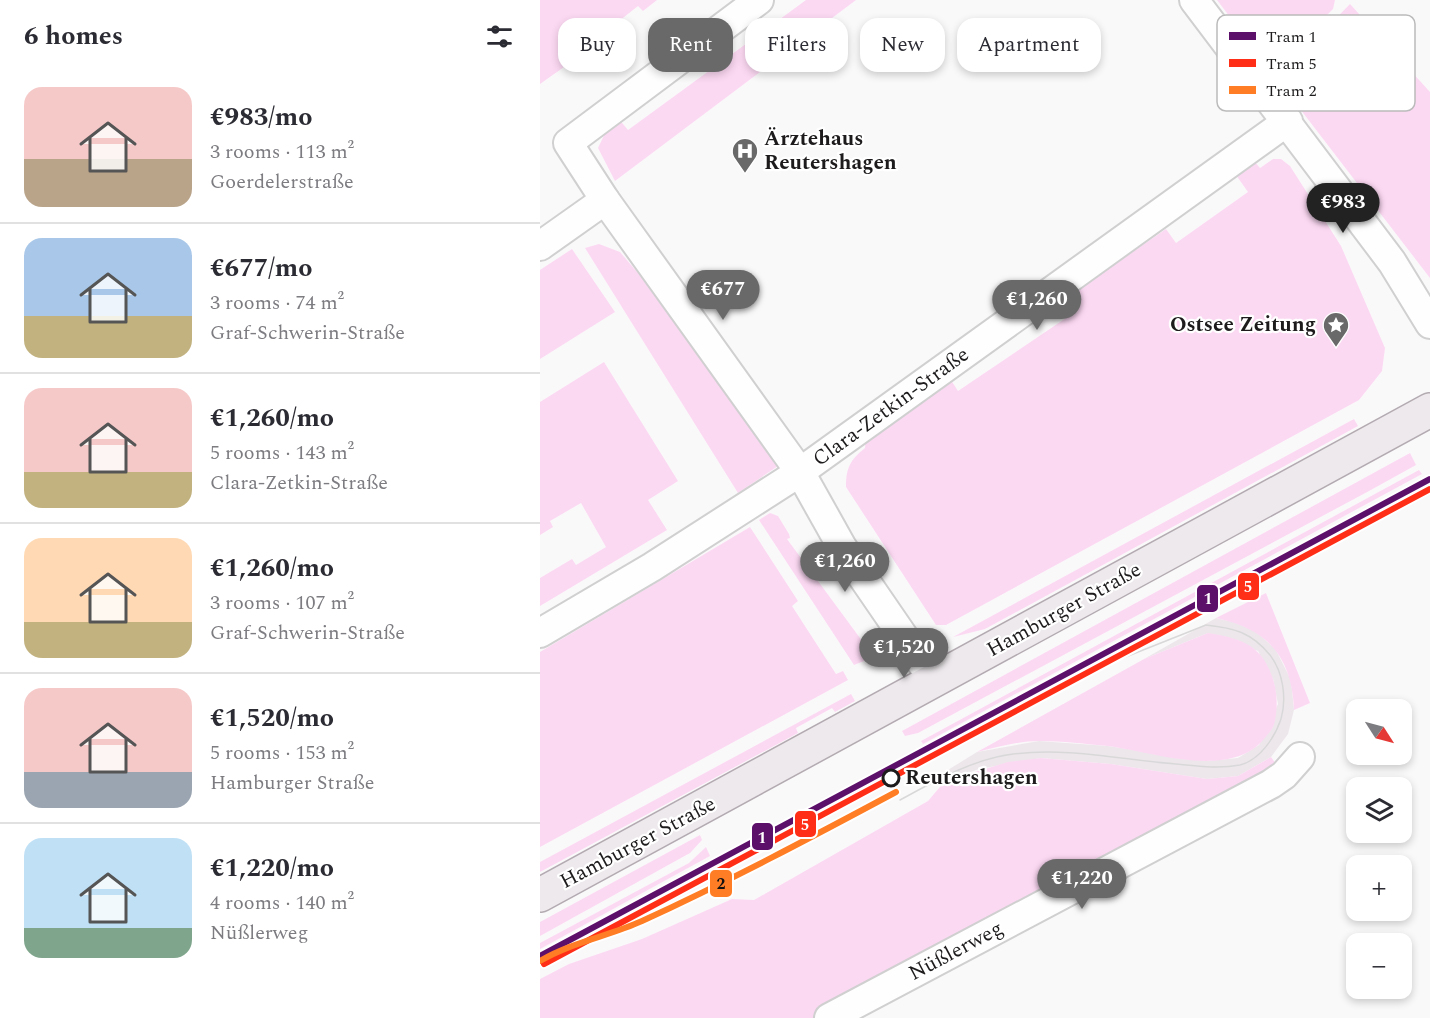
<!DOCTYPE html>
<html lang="en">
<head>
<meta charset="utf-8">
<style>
  :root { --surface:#fff; --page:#f2f2f3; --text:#2b2b33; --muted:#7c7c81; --line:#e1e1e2; --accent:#6a696a }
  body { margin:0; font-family:Spectral,serif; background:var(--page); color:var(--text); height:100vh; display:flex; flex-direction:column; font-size:22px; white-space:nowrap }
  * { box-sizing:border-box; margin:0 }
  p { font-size:20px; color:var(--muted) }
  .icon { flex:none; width:33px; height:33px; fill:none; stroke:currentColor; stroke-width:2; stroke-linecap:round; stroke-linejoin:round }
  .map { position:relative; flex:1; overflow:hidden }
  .side { display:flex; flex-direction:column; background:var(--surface); width:540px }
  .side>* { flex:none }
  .guide { position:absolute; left:18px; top:18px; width:570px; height:54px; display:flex; gap:12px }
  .needle { width:39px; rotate:126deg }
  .buttons { position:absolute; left:806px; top:699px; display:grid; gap:12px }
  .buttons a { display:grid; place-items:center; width:66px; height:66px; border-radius:12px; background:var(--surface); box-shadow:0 3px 9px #0003; font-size:30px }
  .price { position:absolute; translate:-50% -51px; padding:0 14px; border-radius:21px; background:var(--accent); color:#fff; font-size:20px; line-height:39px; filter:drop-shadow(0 2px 3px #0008) }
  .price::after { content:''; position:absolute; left:50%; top:36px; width:18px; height:14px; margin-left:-9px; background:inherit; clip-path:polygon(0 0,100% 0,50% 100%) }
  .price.active { background:#222; color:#fff }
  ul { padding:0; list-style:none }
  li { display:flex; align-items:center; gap:18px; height:150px; padding:0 24px }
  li+li { border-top:2px solid var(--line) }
  li span { display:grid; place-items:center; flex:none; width:168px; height:120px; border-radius:18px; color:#555 }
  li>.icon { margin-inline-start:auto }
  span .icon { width:72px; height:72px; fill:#fffc; stroke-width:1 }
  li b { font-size:26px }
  h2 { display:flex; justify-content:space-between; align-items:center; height:72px; padding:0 24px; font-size:26px }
  .pill { padding:0 21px; border-radius:18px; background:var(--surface); box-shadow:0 3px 9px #0003; font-size:21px; line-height:54px }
  .pill.active { background:var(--accent); color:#fff }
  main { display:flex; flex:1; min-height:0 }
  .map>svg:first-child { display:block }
  .built { fill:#ede7eb }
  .green { fill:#fcd9f3 }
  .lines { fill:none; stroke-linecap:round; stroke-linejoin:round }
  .minor-casing { stroke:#d1d0d1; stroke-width:32 }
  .major-casing { stroke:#b3abb1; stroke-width:36 }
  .minor { stroke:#fefefe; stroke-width:28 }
  .major { stroke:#ede9ec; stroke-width:33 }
  .tram { stroke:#d9d8d9; stroke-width:1.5 }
  .tram-1-casing { stroke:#fff; stroke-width:10 }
  .tram-2-casing { stroke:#fff; stroke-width:10 }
  .tram-3-casing { stroke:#fff; stroke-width:10 }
  .tram-1 { stroke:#5d106a; stroke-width:6 }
  .tram-2 { stroke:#ff2e17; stroke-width:6 }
  .tram-3 { stroke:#ff7d24; stroke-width:6 }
  .stop-dot { fill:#fff; stroke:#1d1b1c; stroke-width:3 }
  .labels { text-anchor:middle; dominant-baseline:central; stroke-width:4.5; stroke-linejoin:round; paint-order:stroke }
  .poi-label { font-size:21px; font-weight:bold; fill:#1d1b1c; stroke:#fff; text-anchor:start }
  .street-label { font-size:21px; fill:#1d1b1c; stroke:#fff }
  .stop-label { font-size:21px; font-weight:bold; fill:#1d1b1c; stroke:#fff; text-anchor:start }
  .key { fill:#fff; stroke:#bbb; stroke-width:1.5 }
  .key-label { font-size:16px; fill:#1d1b1c }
  .line-badge { stroke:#fff; stroke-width:2 }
  .badge-label { font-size:16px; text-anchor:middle; font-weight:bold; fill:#fff }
  .pale-badge-label { font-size:16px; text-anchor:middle; font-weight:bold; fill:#111 }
</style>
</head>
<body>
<main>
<section class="side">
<h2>6 homes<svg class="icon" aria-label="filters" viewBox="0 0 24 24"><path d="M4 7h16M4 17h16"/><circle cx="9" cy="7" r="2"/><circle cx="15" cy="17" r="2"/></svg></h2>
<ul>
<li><span style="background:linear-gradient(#f6c9c9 60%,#b9a48a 0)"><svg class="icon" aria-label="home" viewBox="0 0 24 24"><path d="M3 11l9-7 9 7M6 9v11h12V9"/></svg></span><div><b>€983/mo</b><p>3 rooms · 113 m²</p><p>Goerdelerstraße</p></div></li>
<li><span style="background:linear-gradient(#a9c7e8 65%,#c2b280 0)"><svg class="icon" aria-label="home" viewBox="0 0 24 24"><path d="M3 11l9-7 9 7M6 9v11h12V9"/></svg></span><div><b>€677/mo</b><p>3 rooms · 74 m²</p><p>Graf-Schwerin-Straße</p></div></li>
<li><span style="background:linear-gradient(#f6c9c9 70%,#c2b280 0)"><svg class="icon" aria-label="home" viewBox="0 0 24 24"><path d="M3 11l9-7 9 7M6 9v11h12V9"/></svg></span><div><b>€1,260/mo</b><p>5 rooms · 143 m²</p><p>Clara-Zetkin-Straße</p></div></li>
<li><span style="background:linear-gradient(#ffd9b3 70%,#c2b280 0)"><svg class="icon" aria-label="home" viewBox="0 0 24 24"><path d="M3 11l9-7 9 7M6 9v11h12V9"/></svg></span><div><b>€1,260/mo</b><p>3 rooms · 107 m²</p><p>Graf-Schwerin-Straße</p></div></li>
<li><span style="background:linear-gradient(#f6c9c9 70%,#9aa5b1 0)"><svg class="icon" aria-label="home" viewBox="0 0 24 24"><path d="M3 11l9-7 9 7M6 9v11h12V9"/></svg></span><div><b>€1,520/mo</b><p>5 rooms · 153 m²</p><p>Hamburger Straße</p></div></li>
<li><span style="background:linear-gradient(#bfe0f5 75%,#7fa58c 0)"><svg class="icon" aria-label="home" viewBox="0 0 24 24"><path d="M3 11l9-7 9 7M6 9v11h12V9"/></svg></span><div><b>€1,220/mo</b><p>4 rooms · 140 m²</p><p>Nüßlerweg</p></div></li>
</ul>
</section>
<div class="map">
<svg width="890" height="1018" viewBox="0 0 890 1018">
  <rect width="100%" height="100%" fill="#faf9fa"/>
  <polygon class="built" points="676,618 698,623 718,633 736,650 751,680 754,710 748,734 731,757 698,776 667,779 571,764 501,758 439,769 405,781 403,773 437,752 499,741 568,746 667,761 698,758 719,745 738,704 733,679 718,651 668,633 604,659"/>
  <g class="green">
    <polygon points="0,0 117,0 103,11 98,6 79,21 82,26 0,84"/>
    <polygon points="266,0 316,0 75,181 58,148 68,127 78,118 88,130"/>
    <polygon points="677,0 795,0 793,9 731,71"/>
    <polygon points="810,4 890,92 890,278 737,79"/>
    <path d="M 733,159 L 741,159 L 750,166 L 801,246 L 845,348 L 842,371 L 819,400 L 406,625 L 396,625 L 306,487 C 306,468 310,460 325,448 L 326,434 L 409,377 L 418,391 L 529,316 L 520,302 L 626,229 L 636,243 L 708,192 L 696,175 L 715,162 L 720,168 Z"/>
    <polygon points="59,244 80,252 98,273 238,466 198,493 45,248"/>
    <polygon points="32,249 75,312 0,359 0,270"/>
    <polygon points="64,362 138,481 108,500 127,530 0,606 0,578 32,559 36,565 66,547 41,503 10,521 13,527 0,535 0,402"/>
    <polygon points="814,419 818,426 445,629 413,637"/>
    <polygon points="870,453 876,465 829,491 378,733 365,736 362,731"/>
    <polygon points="879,470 882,474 383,744 381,741"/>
    <polygon points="230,513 238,516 249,534 250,538 247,539 334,657 314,665 219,520"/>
    <polygon points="210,527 258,601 252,606 296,674 303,671 308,680 0,847 0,652"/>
    <path d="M 726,593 L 770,703 L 754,710 C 752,657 728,629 676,618 Z"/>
    <path d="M 668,633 C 691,637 714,641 726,663 C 736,681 739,700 735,720 C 734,728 730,732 724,739 C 690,780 613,752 568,746 C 546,744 522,741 500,741 C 479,741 457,747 437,752 L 604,659 Z"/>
    <polygon points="311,694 315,701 295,712 292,708 256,728 258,733 0,872 0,862"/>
    <polygon points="731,757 744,775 289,1018 0,1018 0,979 29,964 102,939 192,899 214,900 388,801 405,781 468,762 501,758 571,764 667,779 698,776"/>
    <polygon points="160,835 162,840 150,853 0,936 0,922"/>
    <polygon points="166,847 170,856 0,949 0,943 149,863"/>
  </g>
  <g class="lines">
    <g class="minor-casing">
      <g id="minor">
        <polyline points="654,0 852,262 890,324"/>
        <polyline points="65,200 260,472 302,547 394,681"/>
        <polyline points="0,246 65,200 28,143 219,0"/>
        <polyline points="0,633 112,567 260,472 748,121"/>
        <polyline points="289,1018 731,784 744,775 760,757"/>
      </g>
    </g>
    <g class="major-casing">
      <polyline id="major" points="0,895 890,410"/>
    </g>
    <use href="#minor" class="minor"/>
    <use href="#major" class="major"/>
    <path class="tram" d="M 360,800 C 395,781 433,759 473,754 C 528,747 582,760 636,764 C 657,766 679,769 700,765 C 720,760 735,737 741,719 C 747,698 743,672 730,655 C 711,632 694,628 666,625 L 490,695"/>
    <g class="tram-1-casing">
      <polyline id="tram-1" points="0,956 890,479"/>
    </g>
    <g class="tram-2-casing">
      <polyline id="tram-2" points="4,964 890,489"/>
    </g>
    <g class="tram-3-casing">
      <path id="tram-3" d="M 0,961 C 32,942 69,936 102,921 C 189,881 272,837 356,792"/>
    </g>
    <use href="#tram-1" class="tram-1"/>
    <use href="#tram-2" class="tram-2"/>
    <use href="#tram-3" class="tram-3"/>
  </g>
  <defs>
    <g id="hospital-pin" transform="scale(1.35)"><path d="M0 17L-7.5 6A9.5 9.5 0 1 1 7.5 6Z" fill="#6a696a" stroke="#fff"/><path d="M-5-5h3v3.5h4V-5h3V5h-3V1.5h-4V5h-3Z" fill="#fff"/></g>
    <g id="sight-pin" transform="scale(1.35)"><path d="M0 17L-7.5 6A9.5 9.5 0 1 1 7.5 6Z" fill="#6a696a" stroke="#fff"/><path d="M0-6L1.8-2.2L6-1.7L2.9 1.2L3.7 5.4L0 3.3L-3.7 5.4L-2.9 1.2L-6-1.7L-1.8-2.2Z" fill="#fff"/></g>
  </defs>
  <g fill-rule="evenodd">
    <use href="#hospital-pin" x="205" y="151"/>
    <use href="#sight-pin" x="796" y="325"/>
  </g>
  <circle class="stop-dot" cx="351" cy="778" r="8"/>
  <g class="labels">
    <g class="poi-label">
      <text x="224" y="139">Ärztehaus<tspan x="224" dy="24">Reutershagen</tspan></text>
      <text x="776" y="325" text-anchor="end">Ostsee Zeitung</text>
    </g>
    <g class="street-label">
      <text transform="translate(351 407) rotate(-36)">Clara-Zetkin-Straße</text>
      <text transform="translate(524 610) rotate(-29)">Hamburger Straße</text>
      <text transform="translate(98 843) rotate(-28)">Hamburger Straße</text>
      <text transform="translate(416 951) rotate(-28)">Nüßlerweg</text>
    </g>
    <g class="stop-label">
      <text x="365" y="778">Reutershagen</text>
    </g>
  </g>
  <rect x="677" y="15" width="198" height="96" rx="9" class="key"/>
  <rect x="689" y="32" width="27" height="8" fill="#5d106a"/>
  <rect x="689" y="59" width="27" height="8" fill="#ff2e17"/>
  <rect x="689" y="86" width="27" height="8" fill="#ff7d24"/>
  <g class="key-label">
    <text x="726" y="42">Tram 1</text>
    <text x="726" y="69">Tram 5</text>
    <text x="726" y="96">Tram 2</text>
  </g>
  <g class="line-badge">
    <rect x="697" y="572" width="23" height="29" rx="6" fill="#ff2e17"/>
    <rect x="656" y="584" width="23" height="29" rx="6" fill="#5d106a"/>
    <rect x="254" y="810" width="23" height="28" rx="6" fill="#ff2e17"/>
    <rect x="211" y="822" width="23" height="29" rx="6" fill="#5d106a"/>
    <rect x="169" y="869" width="24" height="29" rx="6" fill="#ff7d24"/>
  </g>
  <g class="badge-label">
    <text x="708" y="592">5</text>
    <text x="668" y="604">1</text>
    <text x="265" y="830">5</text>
    <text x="222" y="843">1</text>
  </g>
  <g class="pale-badge-label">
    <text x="181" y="889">2</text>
  </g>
</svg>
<div class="buttons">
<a><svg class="needle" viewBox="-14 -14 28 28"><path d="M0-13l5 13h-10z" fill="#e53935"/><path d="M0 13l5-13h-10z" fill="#7c7c81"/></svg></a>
<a><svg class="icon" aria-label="layers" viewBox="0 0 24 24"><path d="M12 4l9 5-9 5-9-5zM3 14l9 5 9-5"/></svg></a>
<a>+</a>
<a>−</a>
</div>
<b class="price active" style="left:803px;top:234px">€983</b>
<b class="price" style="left:183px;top:321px">€677</b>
<b class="price" style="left:497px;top:331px">€1,260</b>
<b class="price" style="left:305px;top:593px">€1,260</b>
<b class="price" style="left:364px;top:679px">€1,520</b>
<b class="price" style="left:542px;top:910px">€1,220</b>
<div class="guide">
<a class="pill">Buy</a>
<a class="pill active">Rent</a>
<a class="pill">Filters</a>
<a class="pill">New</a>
<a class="pill">Apartment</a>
</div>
</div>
</main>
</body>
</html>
